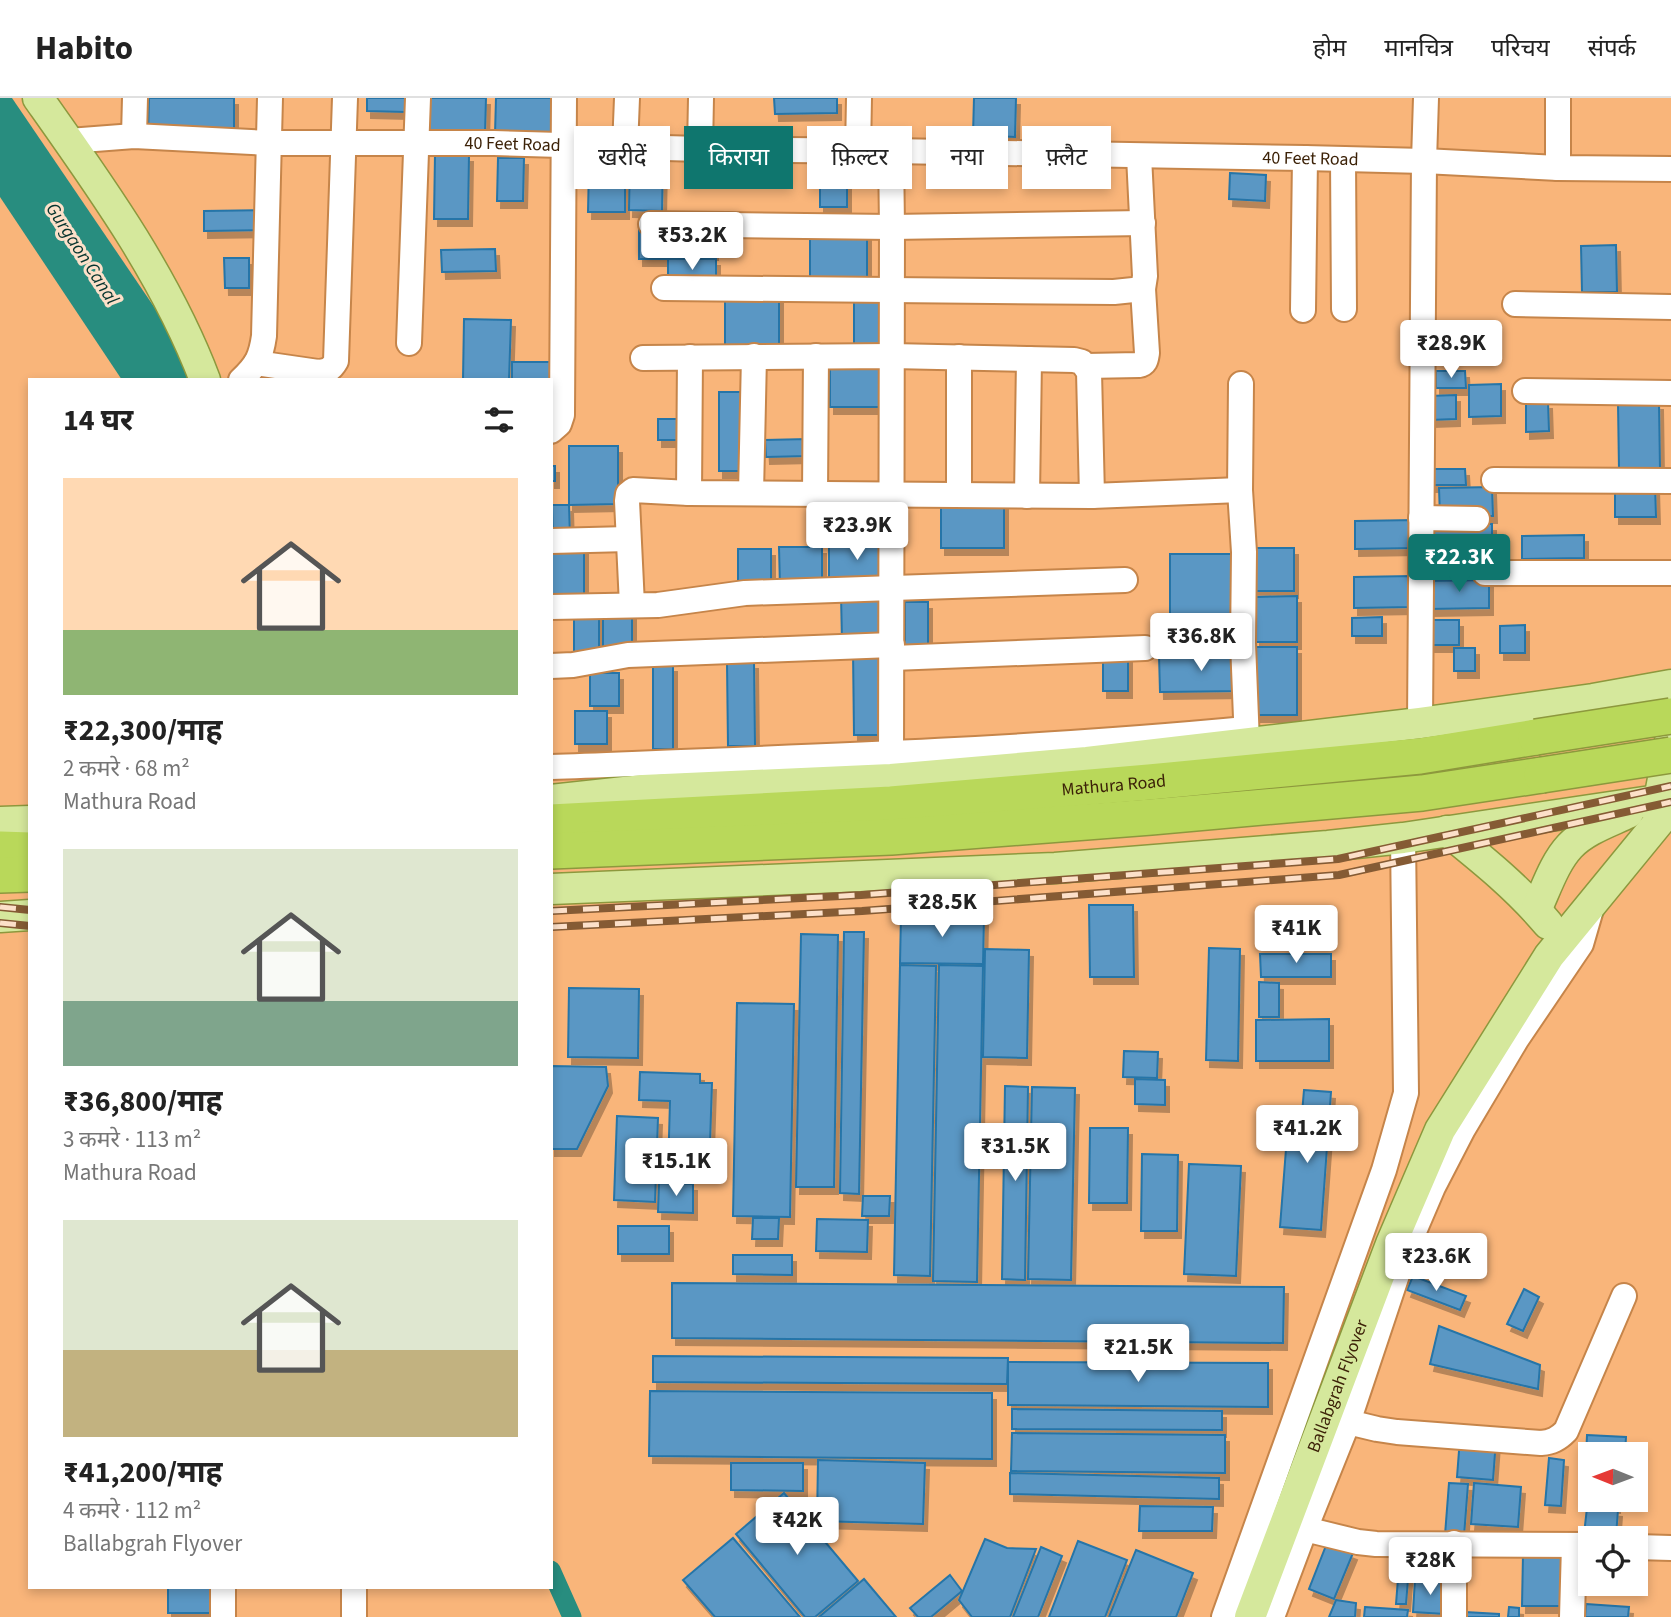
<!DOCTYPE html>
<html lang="hi">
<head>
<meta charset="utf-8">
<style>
  :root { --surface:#fff; --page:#f6f6f6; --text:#222; --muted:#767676; --line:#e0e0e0; --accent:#0f766e }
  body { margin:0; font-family:"Source Sans 3","Noto Sans Devanagari",sans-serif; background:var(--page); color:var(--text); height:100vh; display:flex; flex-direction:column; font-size:26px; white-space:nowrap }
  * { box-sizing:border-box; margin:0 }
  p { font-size:23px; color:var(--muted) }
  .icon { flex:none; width:38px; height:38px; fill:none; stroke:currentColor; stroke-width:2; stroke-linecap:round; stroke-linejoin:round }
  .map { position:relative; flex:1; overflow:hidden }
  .panel { position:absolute; left:28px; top:280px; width:525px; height:1211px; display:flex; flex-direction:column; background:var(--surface); border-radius:0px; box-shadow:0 4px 10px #0003 }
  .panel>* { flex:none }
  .top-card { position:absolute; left:574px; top:28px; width:665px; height:63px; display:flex; gap:14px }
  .needle { width:46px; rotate:271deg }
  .tools { position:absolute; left:1578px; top:1344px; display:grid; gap:14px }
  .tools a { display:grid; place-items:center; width:70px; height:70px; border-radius:0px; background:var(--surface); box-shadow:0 4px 10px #0003; font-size:35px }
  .price { position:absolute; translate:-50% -60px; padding:0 16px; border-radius:7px; background:#fff; color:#222; font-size:23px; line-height:46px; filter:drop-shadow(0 2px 4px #0008) }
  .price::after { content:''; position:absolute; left:50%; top:42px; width:21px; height:16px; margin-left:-10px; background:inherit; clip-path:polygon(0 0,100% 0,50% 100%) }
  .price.current { background:var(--accent); color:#fff }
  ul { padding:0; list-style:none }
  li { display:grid; align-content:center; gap:14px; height:371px; padding:0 35px }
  li span { display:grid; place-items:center; height:217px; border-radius:0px; color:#555 }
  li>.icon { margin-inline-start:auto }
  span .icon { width:126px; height:126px; fill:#fffc; stroke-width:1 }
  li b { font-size:30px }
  h2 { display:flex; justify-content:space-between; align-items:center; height:84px; padding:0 35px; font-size:30px }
  .tag { padding:0 24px; border-radius:0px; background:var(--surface); box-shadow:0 4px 10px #0003; font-size:24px; line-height:63px }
  .tag.current { background:var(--accent); color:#fff }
  header { display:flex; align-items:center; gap:42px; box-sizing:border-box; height:98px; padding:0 35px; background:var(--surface); border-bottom:2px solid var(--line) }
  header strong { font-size:33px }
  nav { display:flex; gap:38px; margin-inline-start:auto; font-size:24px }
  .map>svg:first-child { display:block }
  .water { fill:#288d7f }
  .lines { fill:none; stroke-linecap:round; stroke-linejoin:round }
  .canal { stroke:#288d7f; stroke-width:19 }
  .building { fill:#5a97c4; stroke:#2575a8; stroke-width:2; filter:url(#shadow) }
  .minor-casing { stroke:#c6854a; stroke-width:28 }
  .major-casing { stroke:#8d983d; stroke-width:33 }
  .highway-casing { stroke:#8d983d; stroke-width:38 }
  .minor { stroke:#fff; stroke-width:24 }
  .major { stroke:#d5e89c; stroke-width:30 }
  .highway { stroke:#b9d85a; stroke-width:35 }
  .rail-casing { stroke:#855b34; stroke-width:8 }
  .rail { stroke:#fce0c9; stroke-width:5; stroke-dasharray:16; stroke-linecap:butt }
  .highway-bridge-casing { stroke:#8d983d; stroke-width:38; stroke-linecap:butt }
  .highway-bridge { stroke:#b9d85a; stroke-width:35 }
  .labels { text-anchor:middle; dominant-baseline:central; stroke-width:6; stroke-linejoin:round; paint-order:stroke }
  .street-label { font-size:18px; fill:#3c2208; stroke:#fce0c9 }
  .water-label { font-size:19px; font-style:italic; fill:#05342e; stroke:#fce0c9 }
</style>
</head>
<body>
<header>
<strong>Habito</strong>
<nav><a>होम</a><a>मानचित्र</a><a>परिचय</a><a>संपर्क</a></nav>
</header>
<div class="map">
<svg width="1671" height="1519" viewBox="0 0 1671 1519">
  <defs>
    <filter id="shadow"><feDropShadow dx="4" dy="7" stdDeviation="0" flood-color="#0004"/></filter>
  </defs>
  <rect width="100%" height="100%" fill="#f9b57a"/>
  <polygon class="water" points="0,0 12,0 163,222 191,282 122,282 0,99"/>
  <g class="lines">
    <polyline class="canal" points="551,1472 572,1519"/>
  </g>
  <g class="building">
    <polygon points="149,0 234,0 234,37 148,36"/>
    <polygon points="367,0 405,0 405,14 367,13"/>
    <polygon points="424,0 486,0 485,35 423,34"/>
    <polygon points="496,0 556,0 555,38 495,36"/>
    <polygon points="774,0 837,0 837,15 775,16"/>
    <polygon points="974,0 1016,0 1015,39 973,37"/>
    <polygon points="435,57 469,57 468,121 434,121"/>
    <polygon points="498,60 524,60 523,103 497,103"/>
    <polygon points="630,60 663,61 662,113 629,112"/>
    <polygon points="589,68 625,69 625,114 588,114"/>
    <rect x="820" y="73" width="27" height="36"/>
    <polygon points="1230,75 1266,77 1265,103 1229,101"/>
    <polygon points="267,112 267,132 204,133 204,113"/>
    <rect x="639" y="131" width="31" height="30"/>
    <rect x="810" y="132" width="57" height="50"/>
    <rect x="673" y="133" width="41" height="22"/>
    <polygon points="1616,147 1617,194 1582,194 1581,148"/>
    <polygon points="495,151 496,173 442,174 441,152"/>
    <polygon points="224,160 249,160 249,190 225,190"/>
    <polygon points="668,161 716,161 716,186 668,187"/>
    <rect x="725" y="197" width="54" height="50"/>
    <rect x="854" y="201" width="32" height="50"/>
    <polygon points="464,221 511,222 509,282 463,282"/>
    <rect x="512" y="264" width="39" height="18"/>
    <rect x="830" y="265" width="53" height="44"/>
    <polygon points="1436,273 1465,273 1466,290 1436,290"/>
    <polygon points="1501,286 1501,318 1469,319 1469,287"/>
    <rect x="719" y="294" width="25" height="79"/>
    <polygon points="1456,297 1456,321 1430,322 1429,298"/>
    <polygon points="1526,304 1548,304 1549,333 1526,334"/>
    <polygon points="1618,305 1659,305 1660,371 1619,371"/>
    <polygon points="658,321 680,321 681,342 658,342"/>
    <polygon points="808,341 808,358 766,359 765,342"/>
    <polygon points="569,348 618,348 618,406 569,407"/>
    <rect x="551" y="368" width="4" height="15"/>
    <polygon points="1431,371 1465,371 1466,387 1431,387"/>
    <polygon points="1655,386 1656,419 1615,419 1615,387"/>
    <polygon points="1492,389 1493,418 1440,418 1439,390"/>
    <polygon points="1004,404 1004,450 941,450 941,405"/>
    <polygon points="552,407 569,407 570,439 553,440"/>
    <polygon points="1415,422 1416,450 1355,451 1355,423"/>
    <polygon points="1429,426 1492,426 1492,449 1429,450"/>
    <polygon points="1584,437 1584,460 1522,461 1522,438"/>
    <rect x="829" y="441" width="56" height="45"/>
    <rect x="551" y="448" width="33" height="56"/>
    <polygon points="779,449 822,449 822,489 780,489"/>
    <rect x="1254" y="450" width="40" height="43"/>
    <rect x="738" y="451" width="33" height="40"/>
    <polygon points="1170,456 1237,456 1237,540 1170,541"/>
    <polygon points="1412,478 1413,509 1354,510 1354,479"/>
    <polygon points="1489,482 1489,510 1429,511 1429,483"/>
    <polygon points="841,497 889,497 889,542 842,543"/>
    <polygon points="1297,498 1297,544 1256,544 1256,499"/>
    <rect x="905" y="504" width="23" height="49"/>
    <polygon points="599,512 599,557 574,558 574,513"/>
    <polygon points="632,514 632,553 603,553 603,515"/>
    <polygon points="1382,519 1382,538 1352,538 1352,520"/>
    <polygon points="1426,522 1459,522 1459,547 1427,547"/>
    <polygon points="1525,527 1525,555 1500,555 1500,528"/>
    <polygon points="1253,549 1297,549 1297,617 1254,617"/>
    <rect x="1454" y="550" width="21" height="23"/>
    <polygon points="853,552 885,552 885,637 854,637"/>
    <rect x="1103" y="556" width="25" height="37"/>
    <polygon points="1243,556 1243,593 1160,594 1159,557"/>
    <polygon points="727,564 754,564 755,648 728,648"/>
    <rect x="653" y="567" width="20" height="84"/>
    <rect x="590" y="575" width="29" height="33"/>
    <rect x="575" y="613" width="32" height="33"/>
    <polygon points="1089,807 1133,807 1134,879 1090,879"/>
    <polygon points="901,816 984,818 983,866 900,865"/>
    <polygon points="844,834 864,834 859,1096 840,1095"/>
    <polygon points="801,836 838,837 834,1089 796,1089"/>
    <polygon points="1209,850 1240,851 1238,963 1206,962"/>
    <polygon points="985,851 1029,852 1027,960 983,959"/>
    <polygon points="1260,856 1331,856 1331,879 1261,879"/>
    <polygon points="900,867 936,868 930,1178 894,1177"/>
    <polygon points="939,867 983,868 977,1184 933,1183"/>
    <polygon points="1259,884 1279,885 1279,919 1259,919"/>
    <polygon points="569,890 639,891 638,960 568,959"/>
    <polygon points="737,905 794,906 790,1119 733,1118"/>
    <polygon points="1329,921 1329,963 1256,963 1256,922"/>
    <polygon points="1124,953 1158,954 1157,980 1123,979"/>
    <polygon points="551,968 606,969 608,988 577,1051 551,1051"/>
    <polygon points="640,974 700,976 700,985 712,985 709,1075 668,1074 670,1003 639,1002"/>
    <polygon points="1135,981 1165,982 1165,1007 1135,1006"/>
    <polygon points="1005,988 1028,989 1025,1182 1002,1181"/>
    <polygon points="1032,989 1075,990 1071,1182 1028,1181"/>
    <polygon points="1304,992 1331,994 1321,1132 1280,1129 1287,1038 1300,1039"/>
    <polygon points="617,1018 658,1020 655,1104 614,1102"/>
    <polygon points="1090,1030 1128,1030 1127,1105 1089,1105"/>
    <polygon points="1142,1056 1178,1057 1177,1133 1141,1133"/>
    <polygon points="1189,1066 1241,1068 1236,1178 1184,1176"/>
    <polygon points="659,1085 693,1086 693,1115 658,1114"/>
    <polygon points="863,1098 890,1098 889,1118 862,1118"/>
    <polygon points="753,1120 779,1120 778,1141 752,1141"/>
    <polygon points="817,1121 868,1122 867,1154 816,1153"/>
    <rect x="618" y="1128" width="51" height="28"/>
    <polygon points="733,1157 792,1157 792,1177 733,1176"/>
    <polygon points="1413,1178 1466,1198 1460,1212 1407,1192"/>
    <polygon points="672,1185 1284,1189 1283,1245 672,1240"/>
    <polygon points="1524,1191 1539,1199 1523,1233 1507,1226"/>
    <polygon points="1439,1228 1540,1267 1538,1291 1430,1266"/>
    <polygon points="653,1258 1008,1260 1007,1286 653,1284"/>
    <polygon points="1008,1264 1268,1265 1268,1309 1008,1307"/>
    <polygon points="650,1293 992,1295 992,1361 649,1358"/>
    <polygon points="1012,1311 1222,1313 1222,1332 1012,1331"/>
    <polygon points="1012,1335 1225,1337 1225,1375 1011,1373"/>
    <polygon points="1587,1337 1626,1339 1625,1356 1591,1356 1591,1360 1586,1360"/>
    <polygon points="1460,1340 1496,1342 1493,1382 1457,1379"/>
    <polygon points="1549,1360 1564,1362 1561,1408 1545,1407"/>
    <polygon points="818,1362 925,1365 923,1426 817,1423"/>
    <polygon points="731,1365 803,1365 803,1393 731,1392"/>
    <polygon points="1010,1375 1219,1380 1219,1401 1010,1396"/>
    <polygon points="1449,1385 1468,1386 1464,1438 1445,1437"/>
    <polygon points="1474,1385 1521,1389 1518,1429 1471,1426"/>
    <polygon points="1589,1386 1591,1386 1591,1402 1616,1402 1616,1408 1588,1406"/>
    <polygon points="784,1395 858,1483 815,1519 805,1519 736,1436"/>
    <polygon points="1140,1408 1213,1409 1212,1433 1139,1433"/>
    <polygon points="1587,1410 1618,1412 1616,1438 1584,1436"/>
    <polygon points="733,1440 800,1519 715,1519 683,1482"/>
    <polygon points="985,1441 1007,1450 1036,1451 1010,1519 972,1519 959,1502"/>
    <polygon points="1078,1443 1127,1462 1105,1519 1049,1519"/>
    <polygon points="1327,1445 1353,1455 1334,1501 1309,1491"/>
    <polygon points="1041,1449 1062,1458 1038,1519 1013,1519"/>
    <polygon points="1136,1452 1193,1475 1176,1519 1109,1519"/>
    <polygon points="1523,1456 1570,1458 1569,1508 1522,1508"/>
    <polygon points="1399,1468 1409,1469 1406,1506 1396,1506"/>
    <polygon points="950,1477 962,1493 931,1519 918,1519 910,1510"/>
    <polygon points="864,1481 896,1519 819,1519"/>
    <polygon points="1415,1481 1447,1484 1445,1516 1413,1514"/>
    <polygon points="168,1490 220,1490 219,1515 168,1515"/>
    <polygon points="1336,1502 1356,1505 1355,1519 1329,1519"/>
    <polygon points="1586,1506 1629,1509 1628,1519 1585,1519"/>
    <polygon points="1365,1509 1408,1512 1407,1519 1364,1519"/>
    <polygon points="1509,1509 1519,1510 1519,1519 1508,1519"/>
    <polygon points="1465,1514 1499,1516 1499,1519 1465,1519"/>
  </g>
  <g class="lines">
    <g class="minor-casing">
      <g id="minor">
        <polyline points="134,38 135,0"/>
        <path id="s1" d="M 69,43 L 134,38 L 270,45 L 494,45 L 700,51 L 891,53 L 1305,60 L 1424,63 L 1558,70 L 1671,71"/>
        <polyline points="625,50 627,0"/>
        <polyline points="700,51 701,0"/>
        <polyline points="858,53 859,0"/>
        <polyline points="891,53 892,129 891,672"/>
        <polyline points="1343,61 1344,211"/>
        <polyline points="1558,70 1558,0"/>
        <polyline points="651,126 892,129 1143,125"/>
        <polyline points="664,190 1114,194 1143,191 1145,178 1139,58"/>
        <polyline points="1515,206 1671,209"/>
        <polyline points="1303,212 1305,60"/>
        <polyline points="409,245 418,0"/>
        <polyline points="959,259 959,397"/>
        <polyline points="643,260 892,258 1074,262 1082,264 1089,274 1092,398"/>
        <path d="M 256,265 L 318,274 C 327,273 331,272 336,263 L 345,0"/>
        <path d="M 1086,268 L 1139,267 C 1146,266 1146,261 1147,255 L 1143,191"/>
        <path d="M 241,282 C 257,267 261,259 264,238 L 270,0"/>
        <polyline points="1241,286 1240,392 1244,454 1243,545 1247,645"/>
        <polyline points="1525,293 1671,295"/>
        <polyline points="551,333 559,326 562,317 564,0"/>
        <polyline points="1494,382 1671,383"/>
        <polyline points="689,395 690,259"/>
        <polyline points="751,395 754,258"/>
        <polyline points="815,396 816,258"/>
        <polyline points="1027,398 1029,261"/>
        <polyline points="1421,420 1477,421"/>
        <polyline points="551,443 628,441"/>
        <polyline points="1485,475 1671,475"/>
        <polyline points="632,507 627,403 628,396 633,392 689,395 1092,398 1240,392"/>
        <polyline points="551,509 658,507 745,495 1125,482"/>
        <polyline points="893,560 1145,550"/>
        <polyline points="551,568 573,567 628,557 892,547"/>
        <polyline points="1420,625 1424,63 1426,0"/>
        <path d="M 551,669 C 783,660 1015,653 1246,631"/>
        <path d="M 1348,1324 L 1377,1331 L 1397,1334 L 1541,1345 C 1552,1344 1558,1341 1566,1333 L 1624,1198"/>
        <polyline points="1305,1431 1358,1444 1376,1446 1591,1447"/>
        <polyline points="1636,1449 1671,1450"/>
        <polyline points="223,1489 223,1519"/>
        <polyline points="354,1519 354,1489"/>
        <polyline points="1224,1519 1384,1072 1406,995 1403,740"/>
        <polyline points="1272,1519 1305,1431 1348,1324 1403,1159 1433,1089 1463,1031 1516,942 1581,846 1592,808"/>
        <polyline points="1454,1519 1454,1445"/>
        <polyline points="1572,1519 1574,1447"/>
      </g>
    </g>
    <g class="major-casing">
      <g id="major">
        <path d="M 38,0 C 101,89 166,179 205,282"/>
        <polyline points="551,702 643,692 891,681 1087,664 1420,625 1593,601 1671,587"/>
        <polyline points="1661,718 1659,702 1671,638"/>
        <polyline points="0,724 30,723"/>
        <path d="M 1447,733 C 1483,762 1518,790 1548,826"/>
        <polyline points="551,791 1055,770 1328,748 1403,740 1671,700"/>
        <path d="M 1536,812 C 1546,791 1554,765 1570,748 C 1585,732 1609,724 1628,715"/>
        <polyline points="0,819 30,817"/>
        <path id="s2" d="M 1250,1519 L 1391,1146 L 1440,1032 L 1549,858 L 1671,709"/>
      </g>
    </g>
    <g class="highway-casing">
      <g id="highway">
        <path id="s3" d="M 551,724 L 891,706 L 1149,684 L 1420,658 L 1536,639"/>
        <polyline points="0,751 30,752"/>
        <polyline points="551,753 891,739 1151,719 1422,695 1542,677"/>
        <polyline points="0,777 30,776"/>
      </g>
    </g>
    <use href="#minor" class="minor"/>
    <use href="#major" class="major"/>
    <use href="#highway" class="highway"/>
    <g class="rail-casing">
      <g id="rail">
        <polyline points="0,809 30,812"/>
        <polyline points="551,813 861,797 1338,761 1671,688"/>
        <polyline points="0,825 30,828"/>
        <polyline points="551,829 862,813 1339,777 1671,704"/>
      </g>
    </g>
    <use href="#rail" class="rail"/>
    <g class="highway-bridge-casing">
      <g id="highway-bridge">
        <polyline points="1536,639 1671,618"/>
        <polyline points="1542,677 1671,657"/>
      </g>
    </g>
    <use href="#highway-bridge" class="highway-bridge"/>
  </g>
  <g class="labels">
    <g class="street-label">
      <text stroke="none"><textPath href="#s1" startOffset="444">40 Feet Road</textPath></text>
      <text stroke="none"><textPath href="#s1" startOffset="1242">40 Feet Road</textPath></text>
      <text stroke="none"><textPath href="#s3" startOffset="564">Mathura Road</textPath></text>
      <text stroke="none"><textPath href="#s2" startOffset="247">Ballabgrah Flyover</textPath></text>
    </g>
    <g class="water-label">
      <text transform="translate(82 156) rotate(57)">Gurgaon Canal</text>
    </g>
  </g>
</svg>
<div class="tools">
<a><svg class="needle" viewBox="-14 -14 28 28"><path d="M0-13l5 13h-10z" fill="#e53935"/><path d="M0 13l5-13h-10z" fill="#767676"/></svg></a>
<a><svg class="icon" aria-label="locate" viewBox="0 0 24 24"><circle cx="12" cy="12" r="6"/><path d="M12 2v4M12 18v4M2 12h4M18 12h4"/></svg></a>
</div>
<b class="price" style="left:692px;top:174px">₹53.2K</b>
<b class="price" style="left:1451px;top:282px">₹28.9K</b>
<b class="price" style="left:857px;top:464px">₹23.9K</b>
<b class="price current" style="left:1459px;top:496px">₹22.3K</b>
<b class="price" style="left:1201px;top:575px">₹36.8K</b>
<b class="price" style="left:942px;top:841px">₹28.5K</b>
<b class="price" style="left:1296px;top:867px">₹41K</b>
<b class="price" style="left:1307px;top:1067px">₹41.2K</b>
<b class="price" style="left:1015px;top:1085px">₹31.5K</b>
<b class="price" style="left:676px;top:1100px">₹15.1K</b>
<b class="price" style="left:1436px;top:1195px">₹23.6K</b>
<b class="price" style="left:1138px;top:1286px">₹21.5K</b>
<b class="price" style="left:797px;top:1459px">₹42K</b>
<b class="price" style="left:1430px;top:1499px">₹28K</b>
<div class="top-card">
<a class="tag">खरीदें</a>
<a class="tag current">किराया</a>
<a class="tag">फ़िल्टर</a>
<a class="tag">नया</a>
<a class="tag">फ़्लैट</a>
</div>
<section class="panel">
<h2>14 घर<svg class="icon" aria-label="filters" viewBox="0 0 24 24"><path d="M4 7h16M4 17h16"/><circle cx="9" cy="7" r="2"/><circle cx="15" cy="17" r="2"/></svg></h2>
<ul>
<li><span style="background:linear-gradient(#ffd9b3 70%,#8fb573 0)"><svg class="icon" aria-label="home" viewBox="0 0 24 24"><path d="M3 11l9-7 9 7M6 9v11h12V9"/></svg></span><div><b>₹22,300/माह</b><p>2 कमरे · 68 m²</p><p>Mathura Road</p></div></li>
<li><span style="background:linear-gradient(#dfe7d0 70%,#7fa58c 0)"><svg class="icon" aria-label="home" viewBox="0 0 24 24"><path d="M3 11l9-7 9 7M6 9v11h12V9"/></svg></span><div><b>₹36,800/माह</b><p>3 कमरे · 113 m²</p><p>Mathura Road</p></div></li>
<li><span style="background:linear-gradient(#dfe7d0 60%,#c2b280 0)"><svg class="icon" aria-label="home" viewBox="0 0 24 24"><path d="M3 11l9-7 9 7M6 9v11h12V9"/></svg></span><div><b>₹41,200/माह</b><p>4 कमरे · 112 m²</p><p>Ballabgrah Flyover</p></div></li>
</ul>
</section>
</div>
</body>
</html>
